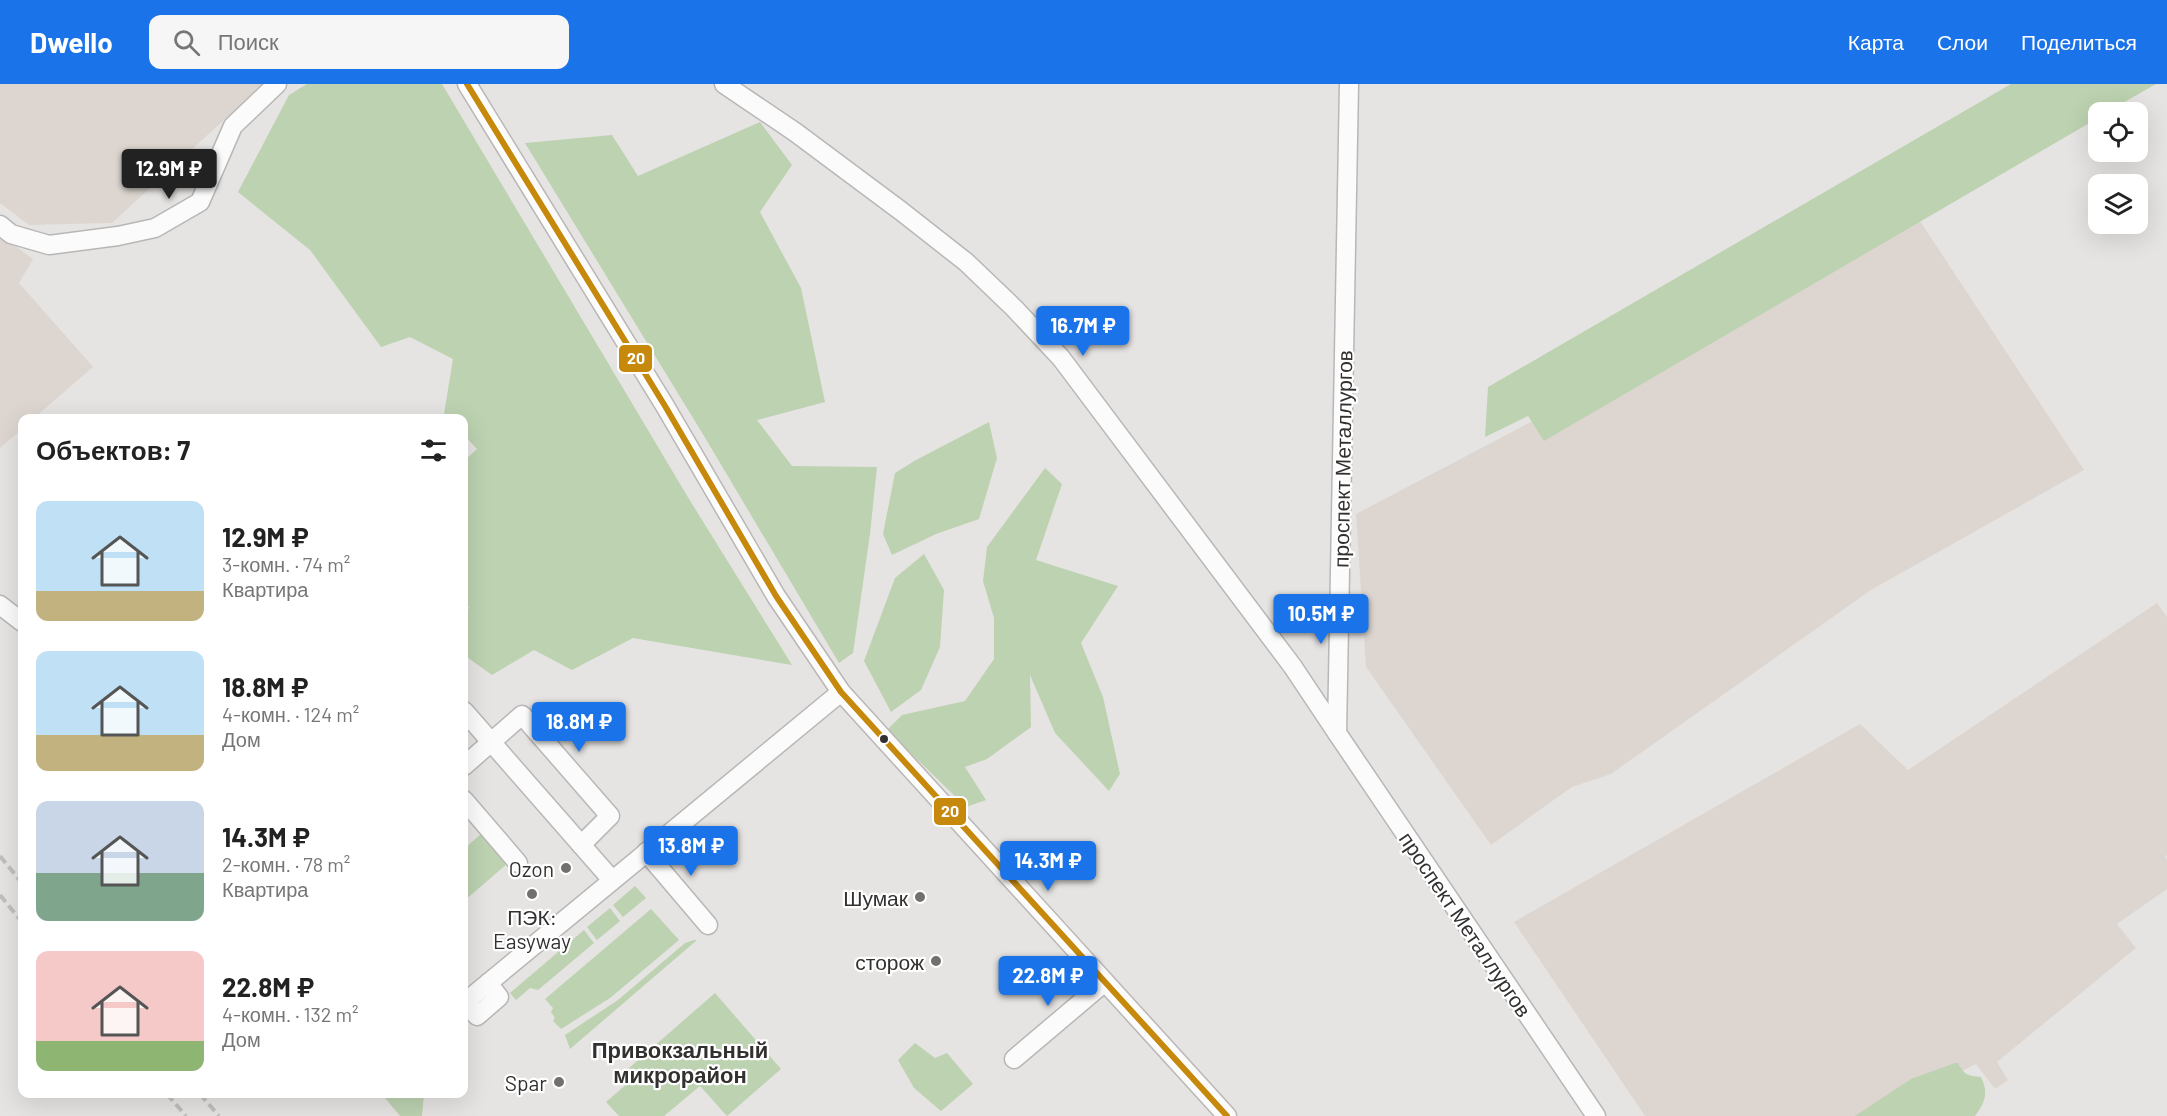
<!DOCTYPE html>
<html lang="ru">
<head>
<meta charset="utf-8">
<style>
  :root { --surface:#fff; --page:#f6f6f6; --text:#222; --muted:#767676; --accent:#1a73e8 }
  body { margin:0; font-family:Barlow,sans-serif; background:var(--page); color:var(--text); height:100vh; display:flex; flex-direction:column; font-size:22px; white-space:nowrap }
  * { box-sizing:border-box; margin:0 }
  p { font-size:20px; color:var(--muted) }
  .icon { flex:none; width:33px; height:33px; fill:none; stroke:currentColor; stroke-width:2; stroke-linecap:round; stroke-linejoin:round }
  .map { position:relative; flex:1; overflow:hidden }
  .panel { position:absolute; left:18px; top:330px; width:450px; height:684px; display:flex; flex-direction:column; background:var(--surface); border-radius:12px; box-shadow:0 6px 24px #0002 }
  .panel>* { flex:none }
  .controls { position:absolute; left:2088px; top:18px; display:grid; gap:12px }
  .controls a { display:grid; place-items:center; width:60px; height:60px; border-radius:12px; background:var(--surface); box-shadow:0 6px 24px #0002; font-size:30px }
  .price { position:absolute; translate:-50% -51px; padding:0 14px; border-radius:6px; background:var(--accent); color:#fff; font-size:20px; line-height:39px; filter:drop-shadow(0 2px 3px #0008) }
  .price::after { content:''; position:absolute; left:50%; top:36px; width:18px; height:14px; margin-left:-9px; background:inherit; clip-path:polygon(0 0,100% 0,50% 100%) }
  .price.selected { background:#222; color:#fff }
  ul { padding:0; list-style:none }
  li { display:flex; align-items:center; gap:18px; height:150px; padding:0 18px }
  li span { display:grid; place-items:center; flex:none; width:168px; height:120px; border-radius:12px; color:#555 }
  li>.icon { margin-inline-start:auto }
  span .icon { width:72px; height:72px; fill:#fffc; stroke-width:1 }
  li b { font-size:26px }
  h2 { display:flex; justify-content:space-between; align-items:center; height:72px; padding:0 18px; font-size:26px }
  header { display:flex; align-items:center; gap:36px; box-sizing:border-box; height:84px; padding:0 30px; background:var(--accent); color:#fff }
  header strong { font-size:28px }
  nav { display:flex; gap:33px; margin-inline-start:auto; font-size:21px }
  .search { width:420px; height:54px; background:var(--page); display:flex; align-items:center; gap:15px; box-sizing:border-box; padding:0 21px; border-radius:12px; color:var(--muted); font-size:22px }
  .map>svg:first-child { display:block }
  .built { fill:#ddd6d0 }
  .green { fill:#bcd2b0 }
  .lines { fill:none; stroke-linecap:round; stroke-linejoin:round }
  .minor-casing { stroke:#b9b7b6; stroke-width:21 }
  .minor { stroke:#fbfbfb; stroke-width:18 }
  .rail { stroke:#bfbfbe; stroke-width:4; stroke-dasharray:9 4.5; stroke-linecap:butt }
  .bus-1-casing { stroke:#fff; stroke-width:10 }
  .bus-1 { stroke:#c6890c; stroke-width:6 }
  .bus-dot { fill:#333130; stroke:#fff; stroke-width:2 }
  .poi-dot { fill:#72706e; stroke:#fff; stroke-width:2 }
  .labels { text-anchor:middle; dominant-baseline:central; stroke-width:4.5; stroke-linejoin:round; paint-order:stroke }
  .street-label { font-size:21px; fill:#333130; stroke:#fff }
  .poi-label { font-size:21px; fill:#333130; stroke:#fff; text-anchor:end }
  .neighbourhood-label { font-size:22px; font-weight:bold; fill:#333130; stroke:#fff }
  .line-badge { stroke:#fff; stroke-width:2 }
  .badge-label { font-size:16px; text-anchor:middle; font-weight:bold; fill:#fff }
</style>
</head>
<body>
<header>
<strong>Dwello</strong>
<div class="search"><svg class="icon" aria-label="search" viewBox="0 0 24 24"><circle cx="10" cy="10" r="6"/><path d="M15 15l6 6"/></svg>Поиск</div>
<nav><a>Карта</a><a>Слои</a><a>Поделиться</a></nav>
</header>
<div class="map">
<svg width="2167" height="1032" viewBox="0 0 2167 1032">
  <rect width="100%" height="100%" fill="#e6e4e2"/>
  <g class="built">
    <polygon points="0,0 263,0 112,139 29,141 0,119"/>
    <polygon points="1918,134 2084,386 1871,506 1611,690 1572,703 1491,761 1366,583 1356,430"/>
    <polygon points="0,151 33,175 19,199 93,283 34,334 22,334 22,345 0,364"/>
    <polygon points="2157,519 2167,533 2167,771 2165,773 2167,776 2167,805 2117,840 2136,864 1997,978 2008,996 1995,1005 1976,980 1873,1032 1645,1032 1514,838 1860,640 1908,686"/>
  </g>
  <g class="green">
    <polygon points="307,0 442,0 689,415 792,581 633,554 572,586 534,566 492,591 464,571 464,537 469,523 464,519 464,377 477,365 464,351 464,334 448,334 444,330 453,275 410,253 381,263 310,166 238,108 289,11"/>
    <polygon points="2011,0 2156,0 2107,28 2098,28 2098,34 1544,357 1528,332 1485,353 1488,303"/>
    <polygon points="760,38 792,81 760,128 801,204 825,318 757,336 792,382 877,383 870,450 853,569 839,579 704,352 525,59 612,51 638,92"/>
    <polygon points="989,338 997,374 979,435 936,450 892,471 883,450 895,389 916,376"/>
    <polygon points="1045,384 1062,400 1036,476 1118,502 1081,559 1103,613 1120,690 1109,707 1055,649 1030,591 1031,643 987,675 965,683 986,716 966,723 887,646 902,631 965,617 994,575 994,534 983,497 987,463"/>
    <polygon points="924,470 944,506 940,563 921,606 891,628 864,577 895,494"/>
    <polygon points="482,749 508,779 464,817 464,765"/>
    <polygon points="635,802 646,814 623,833 613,821"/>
    <polygon points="610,824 620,837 597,856 587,843"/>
    <polygon points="651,825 679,856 610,914 561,945 553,937 555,934 551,928 553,924 545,915"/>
    <polygon points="584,846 594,859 538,906 530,904 516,916 510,909"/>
    <polygon points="694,856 697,856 570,965 565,951 618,916 685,859"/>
    <polygon points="715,909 781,985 727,1032 700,1002 664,1032 619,1032 606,1018 636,992 629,984"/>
    <polygon points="915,959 935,974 947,969 973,1000 941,1027 914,1004 898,976"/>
    <path d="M 1955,979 L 1958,979 C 1964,991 1968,992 1981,993 C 1989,1010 1985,1018 1975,1032 L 1855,1032 L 1911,995 Z"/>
    <polygon points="390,1010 424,1010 422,1032 400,1032 385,1014"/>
  </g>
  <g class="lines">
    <g class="minor-casing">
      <g id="minor">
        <polyline points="467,0 665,322 776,512 841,608 1227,1032"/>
        <polyline points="724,0 795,48 901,127 966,178 1014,224 1061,274 1293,583 1337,649"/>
        <polyline points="1349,0 1337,649 1596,1032"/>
        <polyline points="0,141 11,150 49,161 118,152 155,144 200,118 233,42 277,0"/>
        <polyline points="0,521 22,538"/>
        <polyline points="464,627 612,796"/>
        <polyline points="464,682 522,631 610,732 581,761"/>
        <polyline points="464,716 518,779"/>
        <polyline points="646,768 708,841"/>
        <polyline points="465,918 477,932 499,913 488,899"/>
        <polyline points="464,919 841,608"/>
        <polyline points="1014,975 1105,898"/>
      </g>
    </g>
    <use href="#minor" class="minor"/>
    <g class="rail">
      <polyline points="0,772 22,799"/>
      <polyline points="0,811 22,838"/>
      <polyline points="167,1010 186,1032"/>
      <polyline points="200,1010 219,1032"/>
    </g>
    <g class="bus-1-casing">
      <polyline id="bus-1" points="467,0 665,322 776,512 841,608 1227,1032"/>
    </g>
    <use href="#bus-1" class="bus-1"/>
  </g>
  <circle class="bus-dot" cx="884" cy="655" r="5"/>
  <g class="poi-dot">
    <circle cx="566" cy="784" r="6"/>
    <circle cx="532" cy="810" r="6"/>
    <circle cx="920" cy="813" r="6"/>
    <circle cx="936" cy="877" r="6"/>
    <circle cx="559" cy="998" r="6"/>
  </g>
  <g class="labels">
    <g class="street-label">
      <text transform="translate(1342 375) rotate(-89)">проспект Металлургов</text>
      <text transform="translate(1466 840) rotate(56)">проспект Металлургов</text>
    </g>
    <g class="poi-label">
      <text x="554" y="784">Ozon</text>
      <text x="908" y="813">Шумак</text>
      <text x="532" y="832" text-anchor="middle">ПЭК:<tspan x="532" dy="24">Easyway</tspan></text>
      <text x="924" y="877">сторож</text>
      <text x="547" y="998">Spar</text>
    </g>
    <g class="neighbourhood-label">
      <text x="680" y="965">Привокзальный<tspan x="680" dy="25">микрорайон</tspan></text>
    </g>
  </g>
  <g class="line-badge">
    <rect x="618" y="260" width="35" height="29" rx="6" fill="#c6890c"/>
    <rect x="933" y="713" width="34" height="29" rx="6" fill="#c6890c"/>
  </g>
  <g class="badge-label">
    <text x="636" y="280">20</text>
    <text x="950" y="733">20</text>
  </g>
</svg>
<div class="controls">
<a><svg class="icon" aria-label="locate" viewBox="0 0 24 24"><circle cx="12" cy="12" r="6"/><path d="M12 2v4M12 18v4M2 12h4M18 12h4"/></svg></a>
<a><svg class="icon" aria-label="layers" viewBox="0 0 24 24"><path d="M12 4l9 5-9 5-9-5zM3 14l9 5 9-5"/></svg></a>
</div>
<b class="price selected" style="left:169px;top:116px">12.9M ₽</b>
<b class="price" style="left:1083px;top:273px">16.7M ₽</b>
<b class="price" style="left:1321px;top:561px">10.5M ₽</b>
<b class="price" style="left:579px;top:669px">18.8M ₽</b>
<b class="price" style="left:691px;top:793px">13.8M ₽</b>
<b class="price" style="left:1048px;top:808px">14.3M ₽</b>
<b class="price" style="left:1048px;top:923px">22.8M ₽</b>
<section class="panel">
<h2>Объектов: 7<svg class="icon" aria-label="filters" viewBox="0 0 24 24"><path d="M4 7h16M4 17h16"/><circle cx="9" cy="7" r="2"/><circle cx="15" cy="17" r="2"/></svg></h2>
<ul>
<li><span style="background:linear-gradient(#bfe0f5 75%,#c2b280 0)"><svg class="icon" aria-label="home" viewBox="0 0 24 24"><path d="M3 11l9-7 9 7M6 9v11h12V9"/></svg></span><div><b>12.9M ₽</b><p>3-комн. · 74 m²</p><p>Квартира</p></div></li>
<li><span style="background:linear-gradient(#bfe0f5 70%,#c2b280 0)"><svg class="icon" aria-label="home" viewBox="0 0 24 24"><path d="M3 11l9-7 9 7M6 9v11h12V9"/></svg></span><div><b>18.8M ₽</b><p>4-комн. · 124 m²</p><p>Дом</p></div></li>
<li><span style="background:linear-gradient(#c9d6e8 60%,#7fa58c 0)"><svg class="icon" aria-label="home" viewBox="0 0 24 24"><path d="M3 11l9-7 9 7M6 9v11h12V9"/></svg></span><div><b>14.3M ₽</b><p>2-комн. · 78 m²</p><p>Квартира</p></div></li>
<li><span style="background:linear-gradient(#f6c9c9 75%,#8fb573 0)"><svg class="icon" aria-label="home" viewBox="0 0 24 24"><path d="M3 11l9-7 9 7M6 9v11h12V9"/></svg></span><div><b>22.8M ₽</b><p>4-комн. · 132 m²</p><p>Дом</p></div></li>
</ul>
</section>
</div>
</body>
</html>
